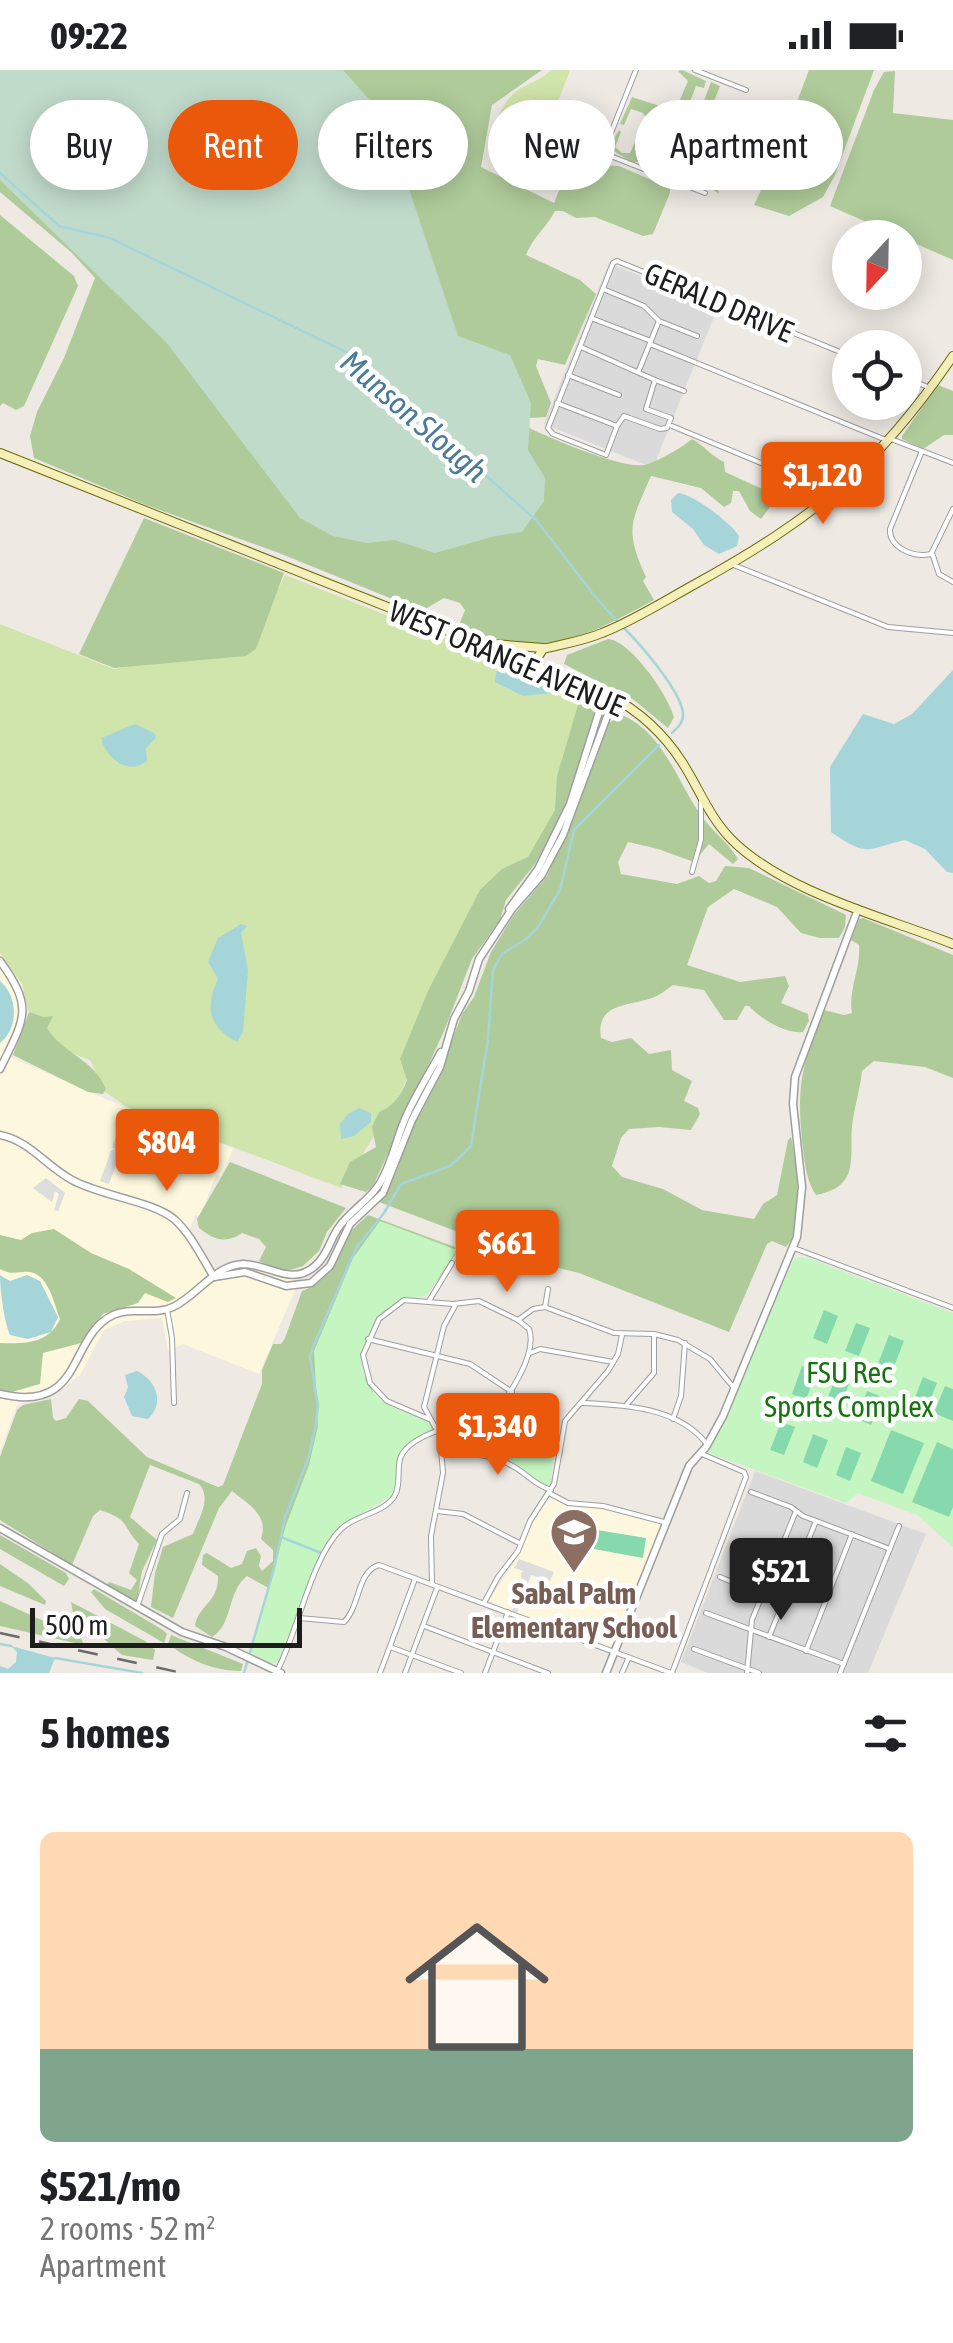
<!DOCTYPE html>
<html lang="en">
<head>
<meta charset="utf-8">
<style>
  :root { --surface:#fff; --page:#f6f6f6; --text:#202124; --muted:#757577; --line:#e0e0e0; --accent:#ea580c }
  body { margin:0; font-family:"Asap Condensed",sans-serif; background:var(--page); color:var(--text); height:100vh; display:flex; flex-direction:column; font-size:38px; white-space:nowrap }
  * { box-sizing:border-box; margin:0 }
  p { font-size:32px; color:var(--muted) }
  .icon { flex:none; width:55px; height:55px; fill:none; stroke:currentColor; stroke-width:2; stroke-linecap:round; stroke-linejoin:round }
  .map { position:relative; height:1603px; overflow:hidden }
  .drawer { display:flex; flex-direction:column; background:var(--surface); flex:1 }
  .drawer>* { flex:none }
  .banner { position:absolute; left:30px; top:30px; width:895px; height:90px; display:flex; gap:20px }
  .needle { width:65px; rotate:202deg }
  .tools { position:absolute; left:832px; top:150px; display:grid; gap:20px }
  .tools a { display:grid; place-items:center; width:90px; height:90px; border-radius:50%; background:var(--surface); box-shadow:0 5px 25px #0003; font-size:50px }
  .scale { position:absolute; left:30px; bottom:25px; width:272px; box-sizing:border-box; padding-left:10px; border:5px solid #1d1d1d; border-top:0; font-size:28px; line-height:35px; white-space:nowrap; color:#1d1d1d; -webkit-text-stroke:8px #fff; paint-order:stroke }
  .price { position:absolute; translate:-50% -85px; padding:0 22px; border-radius:10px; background:var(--accent); color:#fff; font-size:32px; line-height:65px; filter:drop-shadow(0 2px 5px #0008) }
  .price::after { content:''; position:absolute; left:50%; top:60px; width:30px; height:22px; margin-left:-15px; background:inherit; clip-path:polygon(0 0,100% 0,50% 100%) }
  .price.on { background:#222; color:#fff }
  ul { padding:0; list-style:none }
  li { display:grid; align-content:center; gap:20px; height:530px; padding:0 40px }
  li+li { border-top:2px solid var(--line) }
  li span { display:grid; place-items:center; height:310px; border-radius:15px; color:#555 }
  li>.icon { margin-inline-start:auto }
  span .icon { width:180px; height:180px; fill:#fffc; stroke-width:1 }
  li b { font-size:42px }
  h2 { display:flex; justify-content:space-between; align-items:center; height:120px; padding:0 40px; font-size:42px }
  .pill { padding:0 35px; border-radius:45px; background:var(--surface); box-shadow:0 5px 25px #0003; font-size:35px; line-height:90px }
  .pill.on { background:var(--accent); color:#fff }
  .status { display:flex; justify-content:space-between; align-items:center; height:70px; padding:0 50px; background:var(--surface); direction:ltr }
  .status svg { height:28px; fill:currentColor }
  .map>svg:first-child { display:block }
  .residential { fill:#dbdada }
  .education { fill:#fdf8dd }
  .grass { fill:#d0e5ab }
  .forest { fill:#afcb9a }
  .wetland { fill:#c1dbcb }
  .park { fill:#c5f6c2 }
  .pitch { fill:#85d9ac }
  .parking { fill:#ddd }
  .water { fill:#a6d5d9 }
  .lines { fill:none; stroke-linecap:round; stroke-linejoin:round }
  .stream { stroke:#a6d5d9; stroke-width:2.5 }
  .minor-casing { stroke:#9e9e9e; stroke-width:6 }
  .tertiary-casing { stroke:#9e9e9e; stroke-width:9 }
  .secondary-casing { stroke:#6d690b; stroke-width:10 }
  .minor { stroke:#fff; stroke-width:4 }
  .tertiary { stroke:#fff; stroke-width:6 }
  .secondary { stroke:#f5f0b9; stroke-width:8 }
  .rail { stroke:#6b6b6b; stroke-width:2.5; stroke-dasharray:20 20; stroke-linecap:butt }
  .labels { text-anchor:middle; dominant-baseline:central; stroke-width:9; stroke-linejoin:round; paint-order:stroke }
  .street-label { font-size:30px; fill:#1d1d1d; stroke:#fff }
  .park-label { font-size:30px; fill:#177411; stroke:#fff }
  .education-label { font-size:30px; font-weight:bold; fill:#785e54; stroke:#fff }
  .water-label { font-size:32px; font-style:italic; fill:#497b98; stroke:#fff }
</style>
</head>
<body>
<div class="status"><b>09:22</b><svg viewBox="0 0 49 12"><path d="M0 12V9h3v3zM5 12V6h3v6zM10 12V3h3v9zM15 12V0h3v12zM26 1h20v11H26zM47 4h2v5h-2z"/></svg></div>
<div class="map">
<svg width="953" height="1603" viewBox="0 0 953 1603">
  <rect width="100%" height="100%" fill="#eee9e3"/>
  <g class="residential">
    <polygon points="609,193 718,237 653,398 544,354"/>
    <polygon points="755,1401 926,1464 868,1603 708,1603 681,1592"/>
  </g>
  <g class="education">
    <polygon points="0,883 22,914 28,934 24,960 10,987 110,1031 233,1078 222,1106 216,1105 200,1146 195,1145 189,1163 213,1199 234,1193 294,1202 295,1220 259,1304 183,1274 168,1281 162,1248 125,1251 104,1260 80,1305 61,1320 17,1335 0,1382"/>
    <polygon points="549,1426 566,1434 610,1439 663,1453 650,1494 633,1524 613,1577 512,1542 489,1530 518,1487 532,1450"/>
  </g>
  <g class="grass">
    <path d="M 551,0 L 570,0 L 525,117 C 517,113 503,107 498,100 C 482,80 496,43 511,26 C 522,14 540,12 551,0 Z"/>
    <polygon points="285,505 590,626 561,734 530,791 478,852 397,1030 341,1118 127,1037 105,1022 90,990 71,983 47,964 45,952 28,941 22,914 0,883 0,554 114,599 252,575"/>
  </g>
  <g class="forest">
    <path d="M 0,0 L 542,0 L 492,35 L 481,97 L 554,133 L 573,87 L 579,85 L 599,95 L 619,96 L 670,118 L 670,123 L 653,164 L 643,166 L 595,147 L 576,148 L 563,141 L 555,141 C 547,157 532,168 526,185 L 580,210 L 596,224 L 565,295 L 538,289 L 536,296 L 551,333 L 546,347 L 530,348 L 527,355 L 531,359 C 553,369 622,399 644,395 C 655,393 683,377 692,369 C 705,376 711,386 724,392 L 725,402 L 771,423 L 772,434 L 761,449 L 750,441 L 739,421 L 733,421 L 731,433 L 724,437 L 701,418 L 651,406 C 631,452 624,459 646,507 L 643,511 L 654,530 C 620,548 582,571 542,573 C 515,575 489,567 463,560 L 459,555 L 465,540 L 460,533 L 444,528 L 422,541 L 279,483 L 146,435 L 34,388 L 30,366 L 37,342 L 64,288 L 95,208 L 71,182 L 0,122 Z"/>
    <polygon points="682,0 706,11 704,18 696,16 685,45 697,49 711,12 720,16 705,55 778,82 809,0 874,0 835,105 823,127 789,146 754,135 769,103 768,96 724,75 710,109 716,113 719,124 705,114 697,115 653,99 667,65 667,57 658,52 639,92 632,92 612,80 611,73 619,60 621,62 615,77 622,83 630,83 646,48 643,43 631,39 624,55 620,54 632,27 675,41 688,11 678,1"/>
    <polygon points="895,1 893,43 953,50 953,190 830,136 874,20 884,2"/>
    <polygon points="0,145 74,206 78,216 24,336 16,340 3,333 0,336"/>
    <polygon points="938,315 953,321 953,365 944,365 923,379 902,369 902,366"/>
    <polygon points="144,448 284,503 256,579 246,586 114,598 79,584"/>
    <path d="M 608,569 C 631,571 668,625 674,647 L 668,658 L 634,630 L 564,594 L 567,585 Z"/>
    <path d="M 553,612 L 596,627 L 596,637 L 581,695 L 559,750 L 535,794 L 506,830 L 500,850 L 472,889 L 444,961 L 373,1116 L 366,1122 L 340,1114 L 350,1092 L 376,1077 L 372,1057 L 379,1042 C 394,1036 401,1025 407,1010 L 400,989 L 428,921 L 480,820 L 502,799 L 528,787 L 555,740 L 557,706 L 578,635 L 553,616 Z"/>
    <path d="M 622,645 C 667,665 678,717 706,752 C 717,765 730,775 738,789 L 733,794 L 709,774 L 694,792 L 658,779 L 628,772 L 618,792 L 621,804 L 677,814 L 699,806 L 709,813 L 716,811 L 725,796 L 749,798 L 846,845 L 845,857 L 839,868 L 820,868 L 801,863 L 777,837 L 734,819 L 708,837 L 687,895 L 740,912 L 785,906 L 789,916 L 781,933 L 808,944 L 809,951 L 803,962 C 784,964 760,948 749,936 L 745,936 L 737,950 L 724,950 L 704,920 L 673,915 C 666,920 660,925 652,928 C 629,936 595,933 601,968 L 612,972 L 631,968 L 649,984 L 671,980 L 672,1000 L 692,1011 L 684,1031 L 698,1038 L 700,1044 L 691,1060 L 659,1057 L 629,1059 L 621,1068 L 612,1096 L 622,1107 L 663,1119 L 702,1140 L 754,1149 L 763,1134 L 777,1125 L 788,1070 L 791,1067 C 797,1092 805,1160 786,1177 L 772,1171 L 767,1174 L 729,1262 L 579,1203 L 542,1194 L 379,1132 L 396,1103 L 417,1045 L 439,1004 L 462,944 L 474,927 L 491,882 L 513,846 L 547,806 L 597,687 L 607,654 Z"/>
    <path d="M 863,848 L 953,885 L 953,1008 L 925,997 L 874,991 L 862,1001 C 860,1020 854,1038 852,1056 C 849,1086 861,1117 816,1125 C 807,1112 805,1095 803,1079 C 796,1019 801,995 824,940 L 844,945 L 852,943 C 848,919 861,899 859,875 L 851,870 L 859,849 Z"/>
    <path d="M 29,942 L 43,947 L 53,946 L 47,958 C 63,984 94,989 106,1019 L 103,1024 L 88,1022 L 13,985 Z"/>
    <path d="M 230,1092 L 346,1138 L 327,1162 L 319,1181 L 303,1196 L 284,1202 L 259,1191 L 266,1177 L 259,1169 L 242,1163 C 226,1174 214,1170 199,1158 L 197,1149 Z"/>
    <path d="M 368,1145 L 455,1177 L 455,1185 L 429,1222 L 396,1230 L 362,1267 L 359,1297 L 404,1376 L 333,1459 L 272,1520 L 247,1506 C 227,1521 233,1555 212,1567 L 195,1556 C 198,1535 219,1533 218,1506 L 202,1495 L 203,1485 L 207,1483 L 231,1498 L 242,1494 L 247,1481 L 256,1478 L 261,1486 L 259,1496 L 262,1501 L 273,1491 L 273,1480 L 261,1469 C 269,1445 249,1435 232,1421 L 219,1438 L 173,1548 L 151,1537 L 155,1503 L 163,1477 L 193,1464 C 199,1448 212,1428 199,1414 L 150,1395 L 130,1447 L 157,1470 L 142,1501 L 137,1531 L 107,1515 L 109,1512 L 131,1520 L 137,1510 L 129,1503 L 139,1474 C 120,1454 132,1451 100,1440 L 93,1446 L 72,1495 L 0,1450 L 0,1387 L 17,1340 L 23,1335 L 51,1329 L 53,1348 L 56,1351 L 66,1348 L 79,1329 L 88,1331 L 147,1387 L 218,1417 L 223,1415 L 262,1314 L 262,1300 L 273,1274 L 281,1274 L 285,1268 L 302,1221 C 329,1211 332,1193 345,1170 C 351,1160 359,1153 368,1145 Z"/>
    <path d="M 54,1159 L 91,1183 L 129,1199 L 176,1228 L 168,1232 L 145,1223 L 138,1233 L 103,1244 L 81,1273 L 43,1283 L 40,1314 L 12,1322 L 0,1320 L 0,1273 C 24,1274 49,1274 60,1249 C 53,1231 48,1199 23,1202 C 12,1203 10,1204 0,1199 L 0,1165 L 21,1170 L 32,1163 Z"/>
    <polygon points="0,1465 66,1503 69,1509 64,1516 0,1479"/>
    <polygon points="0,1494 29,1514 46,1531 45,1535 0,1516"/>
    <polygon points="94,1519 163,1560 167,1564 164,1573 105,1539 91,1522"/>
    <polygon points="0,1531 81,1568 84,1575 0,1556"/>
    <polygon points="71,1532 145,1571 155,1580 153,1590 122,1585 86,1553 74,1548"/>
    <path d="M 171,1565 L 243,1594 L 241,1601 C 214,1601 189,1590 168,1574 Z"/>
  </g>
  <polygon class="wetland" points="0,0 343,0 393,56 410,122 458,266 510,285 531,333 528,380 545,408 544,431 522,462 495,466 435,483 394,470 367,473 333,466 300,448 166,272 0,110"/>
  <g class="park">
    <path d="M 380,1151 L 457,1180 L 427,1225 C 417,1230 407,1226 398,1232 C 365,1253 345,1301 381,1330 C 395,1341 414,1344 430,1352 L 434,1359 L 402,1381 L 393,1425 L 339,1457 L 318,1492 L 279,1591 L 272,1594 L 251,1584 L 286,1455 L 309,1395 L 318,1356 L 314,1281 L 353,1188 Z"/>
    <polygon points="798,1187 808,1188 953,1243 953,1477 917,1445 858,1423 846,1433 706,1382 719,1360 792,1192"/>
    <path d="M 486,1352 L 504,1363 L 554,1377 L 551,1416 C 534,1415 512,1393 492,1386 C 476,1381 457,1385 443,1379 L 444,1361 Z"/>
  </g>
  <g class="pitch">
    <polygon points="824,1240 838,1246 827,1274 813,1268"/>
    <polygon points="856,1253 870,1258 859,1286 845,1281"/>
    <polygon points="889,1265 904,1271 893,1299 878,1294"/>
    <polygon points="802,1296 816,1302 806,1330 792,1324"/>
    <polygon points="923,1307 937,1313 926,1340 912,1335"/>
    <polygon points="835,1309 849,1314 838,1342 824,1337"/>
    <polygon points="945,1316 953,1319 953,1351 934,1343"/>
    <polygon points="867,1321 882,1327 871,1355 857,1349"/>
    <polygon points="781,1352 795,1357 784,1385 770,1380"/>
    <polygon points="891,1360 924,1373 903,1424 871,1411"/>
    <polygon points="813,1364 828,1370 817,1398 803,1392"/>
    <polygon points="937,1372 953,1379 953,1437 949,1447 912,1432"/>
    <polygon points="846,1377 861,1383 850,1411 836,1405"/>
    <polygon points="597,1460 646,1468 643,1488 594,1479"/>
  </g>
  <g class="parking">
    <polygon points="129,1048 133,1050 109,1114 100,1111 111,1081 116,1079 112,1077 123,1049"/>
    <polygon points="46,1108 65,1123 58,1141 54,1140 59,1124 55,1121 52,1132 33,1118"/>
    <polygon points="519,1489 554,1502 550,1511 531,1505 517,1543 512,1541 522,1516 521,1503 524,1501 514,1498"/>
  </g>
  <g class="water">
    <path d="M 678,423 C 693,424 731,453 739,466 L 737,476 L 719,484 L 704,475 L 693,459 L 672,442 L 671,430 Z"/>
    <path d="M 953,600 L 953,803 L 947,802 L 925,779 L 905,770 C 864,780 868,787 831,762 L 830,697 L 863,644 L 894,654 L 912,644 Z"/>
    <polygon points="496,601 548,615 551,623 523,626 495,612"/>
    <path d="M 135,654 L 154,663 L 156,668 L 146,678 L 147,691 C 129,706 106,689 101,668 Z"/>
    <path d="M 241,854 L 247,856 L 241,863 L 248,900 L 243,962 L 237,972 C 208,956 205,938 218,909 L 208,892 L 218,868 Z"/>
    <path d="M 0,911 C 18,926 19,958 0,973 Z"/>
    <polygon points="359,1038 371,1043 371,1052 354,1066 341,1069 340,1054 348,1044"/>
    <path d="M 0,1205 L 10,1211 L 27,1205 L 40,1211 L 58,1247 L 51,1262 L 28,1269 L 10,1265 C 4,1251 0,1220 0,1205 Z"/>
    <path d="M 137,1301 C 157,1311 165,1333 148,1349 L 132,1346 L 124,1327 L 128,1317 L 125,1305 Z"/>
    <polygon points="11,1576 55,1588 49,1603 0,1603 0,1596 8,1599 16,1592 17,1582"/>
  </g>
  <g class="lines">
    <g class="stream">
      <polyline points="0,103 59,156 110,168 348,283 537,451 597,529 618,552"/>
      <path d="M 624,558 C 640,574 681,621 683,643 C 684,652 678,657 672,663"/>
      <polyline points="281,1467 321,1483"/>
      <polyline points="0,1574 11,1576"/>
      <polyline points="55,1588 142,1603"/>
      <polyline points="244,1603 274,1499 285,1447 308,1389 316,1354 318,1336 310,1287 313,1277 356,1178 384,1143 401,1114 450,1096 471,1076 488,969 493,900 502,884 526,869 538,857 560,820 574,760 659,675"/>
    </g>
    <g class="minor-casing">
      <g id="minor">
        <polyline points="636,0 603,83 705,123"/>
        <polyline points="695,0 746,20"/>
        <polyline points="603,219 644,236 659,251 697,266"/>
        <polyline points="591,248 651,271"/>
        <polyline points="650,274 886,370"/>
        <polyline points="639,300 659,251"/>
        <polyline points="568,305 619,325"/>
        <polyline points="905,308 928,317"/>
        <polyline points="655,310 684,321"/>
        <polyline points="557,333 617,356 624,346 660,359 667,358 671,348 646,339 655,310 581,277"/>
        <polyline points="617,356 606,385 553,364 548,358 613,193 617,191 850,286"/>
        <polyline points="672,356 831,422"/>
        <polyline points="891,369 953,393"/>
        <path d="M 922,381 L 890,459 C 889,478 914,488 931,484 L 953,439"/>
        <polyline points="932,483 939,504 953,512"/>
        <polyline points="731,494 888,557 953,563"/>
        <polyline points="692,802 701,770 701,726"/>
        <polyline points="794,1178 953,1238"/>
        <polyline points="429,1231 452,1193"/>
        <polyline points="545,1237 548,1219"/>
        <polyline points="167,1239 172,1268 174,1333"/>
        <polyline points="518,1250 533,1239 545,1237 614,1263 654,1264 678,1270 710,1289 734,1318"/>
        <polyline points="368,1269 470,1294 512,1322"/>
        <polyline points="530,1283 540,1279 613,1292"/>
        <path d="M 582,1333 C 625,1335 677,1337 706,1373"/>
        <polyline points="627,1334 654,1303 654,1264"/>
        <path d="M 429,1349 L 387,1331 L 370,1313 L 363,1285 L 379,1249 L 404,1230 L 453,1234 L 479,1231 L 518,1250 L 529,1259 C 538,1284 508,1328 491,1347"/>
        <polyline points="673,1349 681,1326 685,1273"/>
        <path d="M 442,1384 C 467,1382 494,1384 516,1398 C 529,1406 535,1415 551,1420"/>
        <polyline points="751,1422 791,1437 803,1446 890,1479"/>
        <polyline points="549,1423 568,1433 603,1436 664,1452"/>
        <polyline points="437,1441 463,1444 519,1473"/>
        <polyline points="720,1507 762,1524"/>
        <polyline points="432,1514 431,1466 443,1403 440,1366 424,1337 444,1256 456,1234"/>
        <polyline points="484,1533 498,1507 518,1481 530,1451 554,1414 565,1351 608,1301 618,1284 622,1265"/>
        <polyline points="137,1537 162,1464 180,1449 187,1423"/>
        <polyline points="706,1543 844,1594"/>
        <path d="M 299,1548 L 344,1552 C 360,1537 357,1501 379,1495 L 671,1603"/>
        <polyline points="424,1556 548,1603"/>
        <polyline points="769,1567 816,1451"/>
        <polyline points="390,1577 461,1603"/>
        <polyline points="694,1579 759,1603"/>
        <polyline points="806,1581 852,1464"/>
        <path d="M 277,1601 C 298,1562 311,1488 341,1459 C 355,1445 382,1444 394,1427 C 401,1416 397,1401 400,1389 C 408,1363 466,1352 489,1348 L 506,1361 L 559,1374"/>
        <polyline points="380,1603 415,1509"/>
        <polyline points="405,1603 437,1518"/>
        <polyline points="485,1603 508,1542"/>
        <polyline points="622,1603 628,1589"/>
        <polyline points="672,1603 746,1407 744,1402 702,1384"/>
        <polyline points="747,1603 752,1550 796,1441"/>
        <polyline points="840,1603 899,1456"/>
      </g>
    </g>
    <g class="tertiary-casing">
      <g id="tertiary">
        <polyline points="509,839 538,799 570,734 605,623"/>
        <path d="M 0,891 C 35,939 24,949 0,999"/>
        <path d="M 0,1065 C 30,1071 46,1096 72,1110 C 101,1126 152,1131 174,1149 C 191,1164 202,1188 214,1207"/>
        <polyline points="214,1207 245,1202 286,1216 311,1213 330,1196 350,1154 383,1123 412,1050 440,997 454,949 469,921 479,889 512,839 541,806 563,765 614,628"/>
        <path d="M 0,1324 C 85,1344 67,1267 113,1245 C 132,1236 154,1246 173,1237 C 198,1225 215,1195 243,1194 C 270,1194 291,1217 315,1196 C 328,1185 330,1169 339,1157 C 351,1140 369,1131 380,1113 C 392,1093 396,1070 405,1049 C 415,1026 429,1004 441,982"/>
        <polyline points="0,1458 182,1562 226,1577 281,1603"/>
        <polyline points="606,1603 689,1396 706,1377 723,1346 797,1167 802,1117 793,1034 795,1007 858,839"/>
      </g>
    </g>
    <g class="secondary-casing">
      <g id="secondary">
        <path d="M 0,383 L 609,625 C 639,641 664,664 682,692 C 699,718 709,747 732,770 C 784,822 884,847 953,874"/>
        <polyline points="493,574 543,578"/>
        <path d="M 533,595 L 543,579 C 563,574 583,571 602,563 C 635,550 666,530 697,513 C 814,448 877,398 953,286"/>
      </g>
    </g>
    <use href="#minor" class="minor"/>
    <use href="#tertiary" class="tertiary"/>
    <use href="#secondary" class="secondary"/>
    <polyline class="rail" points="0,1563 182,1603"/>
  </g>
  <defs>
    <g id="school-pin" transform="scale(2.5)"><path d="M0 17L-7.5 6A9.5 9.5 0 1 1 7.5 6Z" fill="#8d6e63" stroke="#fff"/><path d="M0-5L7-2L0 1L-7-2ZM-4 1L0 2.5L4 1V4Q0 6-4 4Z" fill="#fff"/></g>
  </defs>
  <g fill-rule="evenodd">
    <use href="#school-pin" x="574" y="1462"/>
  </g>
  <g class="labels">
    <g class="street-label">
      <text transform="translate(719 232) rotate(23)">GERALD DRIVE</text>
      <text transform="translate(507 588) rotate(23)">WEST ORANGE AVENUE</text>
    </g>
    <g class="park-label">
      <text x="849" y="1302">FSU Rec<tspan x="849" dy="34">Sports Complex</tspan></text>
    </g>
    <g class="education-label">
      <text x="574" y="1523">Sabal Palm<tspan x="574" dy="34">Elementary School</tspan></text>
    </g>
    <g class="water-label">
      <text transform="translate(414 346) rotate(41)">Munson Slough</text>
    </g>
  </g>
</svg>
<div class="tools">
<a><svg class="needle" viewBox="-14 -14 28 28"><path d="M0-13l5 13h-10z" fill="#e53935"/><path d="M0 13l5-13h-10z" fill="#757577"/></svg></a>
<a><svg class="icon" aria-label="locate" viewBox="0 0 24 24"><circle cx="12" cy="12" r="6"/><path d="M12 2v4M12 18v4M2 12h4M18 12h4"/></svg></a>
</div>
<div class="scale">500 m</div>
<b class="price" style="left:823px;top:457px">$1,120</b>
<b class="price" style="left:167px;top:1124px">$804</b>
<b class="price" style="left:507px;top:1225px">$661</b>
<b class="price" style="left:498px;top:1408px">$1,340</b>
<b class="price on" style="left:781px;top:1553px">$521</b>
<div class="banner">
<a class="pill">Buy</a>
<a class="pill on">Rent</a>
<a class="pill">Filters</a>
<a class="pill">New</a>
<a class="pill">Apartment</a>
</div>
</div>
<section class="drawer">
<h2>5 homes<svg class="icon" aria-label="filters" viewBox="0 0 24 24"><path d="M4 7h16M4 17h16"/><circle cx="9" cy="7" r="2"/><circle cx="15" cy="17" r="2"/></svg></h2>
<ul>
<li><span style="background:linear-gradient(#ffd9b3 70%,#7fa58c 0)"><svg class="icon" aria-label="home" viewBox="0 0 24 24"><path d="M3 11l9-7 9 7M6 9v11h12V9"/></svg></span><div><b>$521/mo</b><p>2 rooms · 52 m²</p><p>Apartment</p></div></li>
</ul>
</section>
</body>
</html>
